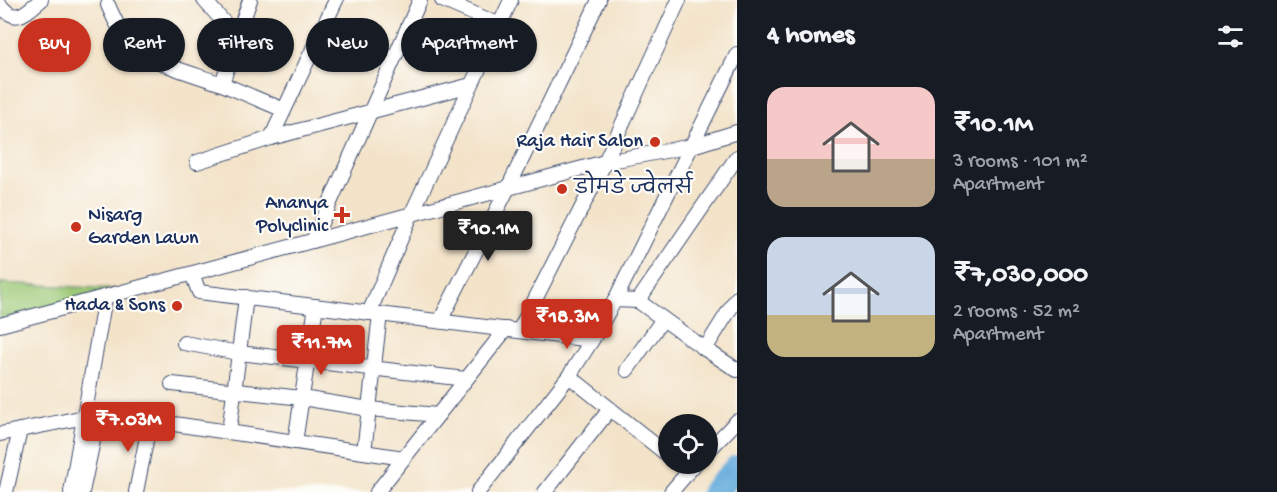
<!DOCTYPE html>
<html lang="en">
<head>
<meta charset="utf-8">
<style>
  :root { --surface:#171b24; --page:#20242c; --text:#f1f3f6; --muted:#9ea1a6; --accent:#c8321e }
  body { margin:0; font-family:"Gochi Hand","Playpen Sans Deva",sans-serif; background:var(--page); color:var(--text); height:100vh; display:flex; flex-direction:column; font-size:22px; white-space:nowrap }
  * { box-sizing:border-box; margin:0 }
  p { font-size:20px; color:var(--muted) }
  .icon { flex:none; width:33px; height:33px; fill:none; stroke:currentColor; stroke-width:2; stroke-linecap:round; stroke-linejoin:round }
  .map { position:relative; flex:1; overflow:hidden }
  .sheet { display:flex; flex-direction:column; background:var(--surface); width:540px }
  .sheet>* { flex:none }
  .guide { position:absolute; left:18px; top:18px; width:570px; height:54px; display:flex; gap:12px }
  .fabs { position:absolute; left:658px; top:414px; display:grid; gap:12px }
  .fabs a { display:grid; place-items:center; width:60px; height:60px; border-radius:50%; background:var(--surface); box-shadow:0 2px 4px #0004; font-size:30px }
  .price { position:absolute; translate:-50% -51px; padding:0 14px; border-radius:6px; background:var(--accent); color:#fff; font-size:20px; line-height:39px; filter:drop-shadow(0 2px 3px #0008) }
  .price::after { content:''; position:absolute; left:50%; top:36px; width:18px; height:14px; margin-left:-9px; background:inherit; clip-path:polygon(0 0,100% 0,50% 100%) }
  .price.selected { background:#222; color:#fff }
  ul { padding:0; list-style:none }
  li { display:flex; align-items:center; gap:18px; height:150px; padding:0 30px }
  li span { display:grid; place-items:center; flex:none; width:168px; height:120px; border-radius:18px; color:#555 }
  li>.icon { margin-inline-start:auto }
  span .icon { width:72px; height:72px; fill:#fffc; stroke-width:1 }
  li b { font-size:26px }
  h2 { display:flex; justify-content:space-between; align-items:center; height:72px; padding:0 30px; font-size:26px }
  .chip { padding:0 21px; border-radius:27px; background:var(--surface); box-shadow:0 2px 4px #0004; font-size:21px; line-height:54px }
  .chip.selected { background:var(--accent); color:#fff }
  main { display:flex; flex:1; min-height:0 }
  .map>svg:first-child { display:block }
  .green { fill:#9cc977; stroke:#5c7c6a; stroke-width:1.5 }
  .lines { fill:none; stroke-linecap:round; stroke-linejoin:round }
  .river { stroke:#65acdc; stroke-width:26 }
  .minor-casing { stroke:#3b4a6e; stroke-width:16 }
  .minor { stroke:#fff; stroke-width:14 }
  .poi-dot { fill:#c8321e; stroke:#fdfcf7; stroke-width:2 }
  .labels { text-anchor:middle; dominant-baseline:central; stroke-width:4.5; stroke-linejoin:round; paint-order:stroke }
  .poi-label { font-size:20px; fill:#1b2f5e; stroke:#fdfcf7; text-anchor:end }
</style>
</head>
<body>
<main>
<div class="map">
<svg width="737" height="492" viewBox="0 0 737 492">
  <rect width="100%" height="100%" fill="#fdfcf7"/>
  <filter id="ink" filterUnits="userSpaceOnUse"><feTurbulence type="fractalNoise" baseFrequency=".0167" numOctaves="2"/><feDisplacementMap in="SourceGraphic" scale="12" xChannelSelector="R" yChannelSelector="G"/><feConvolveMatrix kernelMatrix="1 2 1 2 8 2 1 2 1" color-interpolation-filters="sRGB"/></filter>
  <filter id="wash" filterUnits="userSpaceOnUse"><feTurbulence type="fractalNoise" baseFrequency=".008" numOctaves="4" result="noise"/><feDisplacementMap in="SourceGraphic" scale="24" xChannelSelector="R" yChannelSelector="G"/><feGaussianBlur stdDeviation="1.35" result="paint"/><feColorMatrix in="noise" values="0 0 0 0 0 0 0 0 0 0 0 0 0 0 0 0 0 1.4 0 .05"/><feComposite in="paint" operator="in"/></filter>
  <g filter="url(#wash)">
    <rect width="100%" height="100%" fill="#f3e3c9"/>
    <polygon class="green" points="0,283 116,289 0,320"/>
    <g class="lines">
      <polyline class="river" points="714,492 737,468"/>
    </g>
  </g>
  <g filter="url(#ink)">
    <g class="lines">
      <g class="minor-casing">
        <g id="minor">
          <polyline points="204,0 237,37"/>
          <polyline points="250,0 237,37 222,84 284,110"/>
          <polyline points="442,0 500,25"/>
          <path d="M 0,5 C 16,25 25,13 41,0"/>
          <path d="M 108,5 C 115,21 122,36 135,48 C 151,63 200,76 222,84"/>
          <polyline points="271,138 471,85"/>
          <polyline points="737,157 638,301 705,349 737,370"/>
          <polyline points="197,162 271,138 336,0"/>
          <polyline points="313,241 420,0"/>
          <polyline points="192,274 199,292 592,340 615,300 638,301"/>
          <polyline points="615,300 737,54"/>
          <polyline points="369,313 411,215 511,0"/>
          <polyline points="440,321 508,188 599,0"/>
          <polyline points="0,325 605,162 692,146 737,132"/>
          <polyline points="519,331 605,162 679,0"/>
          <polyline points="184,343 239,353 466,379"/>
          <polyline points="705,349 737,298"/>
          <polyline points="627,370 663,319"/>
          <polyline points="569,376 669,456"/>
          <polyline points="172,384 302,398 369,409 438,415"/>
          <polyline points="86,411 404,458"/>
          <polyline points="229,432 246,297"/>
          <polyline points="0,434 85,417"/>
          <polyline points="295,442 316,306"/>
          <polyline points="708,451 737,421"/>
          <polyline points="364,452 380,314"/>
          <polyline points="6,492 20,430"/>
          <polyline points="71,492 105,297"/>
          <polyline points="82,492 99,413"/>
          <polyline points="136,492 150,421"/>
          <polyline points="377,492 506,329"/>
          <polyline points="478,492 569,376 592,340"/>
          <polyline points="545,492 610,409"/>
          <polyline points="671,492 695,464"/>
        </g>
      </g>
      <use href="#minor" class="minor"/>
    </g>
  </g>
  <g class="poi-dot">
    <circle cx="655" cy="142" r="6"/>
    <circle cx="562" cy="189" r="6"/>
    <path d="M339 206h6v6h6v6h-6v6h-6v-6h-6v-6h6z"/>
    <circle cx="76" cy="227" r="6"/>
    <circle cx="177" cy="306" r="6"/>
  </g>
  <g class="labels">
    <g class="poi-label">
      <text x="643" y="142">Raja Hair Salon</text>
      <text x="574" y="189" text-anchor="start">डोमडे ज्वेलर्स</text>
      <text x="328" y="204">Ananya<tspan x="328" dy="23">Polyclinic</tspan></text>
      <text x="88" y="216" text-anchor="start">Nisarg<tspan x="88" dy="23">Garden Lawn</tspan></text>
      <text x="165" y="306">Hada &amp; Sons</text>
    </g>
  </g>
</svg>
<div class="fabs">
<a><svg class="icon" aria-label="locate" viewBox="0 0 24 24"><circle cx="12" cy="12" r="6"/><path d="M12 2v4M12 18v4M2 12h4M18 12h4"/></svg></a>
</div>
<b class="price selected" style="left:488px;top:262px">₹10.1M</b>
<b class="price" style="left:567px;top:350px">₹18.3M</b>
<b class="price" style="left:321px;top:376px">₹11.7M</b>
<b class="price" style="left:128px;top:453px">₹7.03M</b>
<div class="guide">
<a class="chip selected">Buy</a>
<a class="chip">Rent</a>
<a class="chip">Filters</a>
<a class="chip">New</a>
<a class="chip">Apartment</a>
</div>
</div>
<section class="sheet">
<h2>4 homes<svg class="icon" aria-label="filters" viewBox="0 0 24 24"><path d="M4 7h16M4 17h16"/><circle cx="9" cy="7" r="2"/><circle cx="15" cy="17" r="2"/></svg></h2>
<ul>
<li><span style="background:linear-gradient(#f6c9c9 60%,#b9a48a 0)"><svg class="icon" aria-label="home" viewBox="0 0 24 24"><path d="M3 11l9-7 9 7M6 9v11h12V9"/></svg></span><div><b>₹10.1M</b><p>3 rooms · 101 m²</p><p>Apartment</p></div></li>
<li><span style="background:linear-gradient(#c9d6e8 65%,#c2b280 0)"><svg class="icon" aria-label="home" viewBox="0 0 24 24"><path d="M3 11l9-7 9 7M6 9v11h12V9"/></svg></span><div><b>₹7,030,000</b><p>2 rooms · 52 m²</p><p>Apartment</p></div></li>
</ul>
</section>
</main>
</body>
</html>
